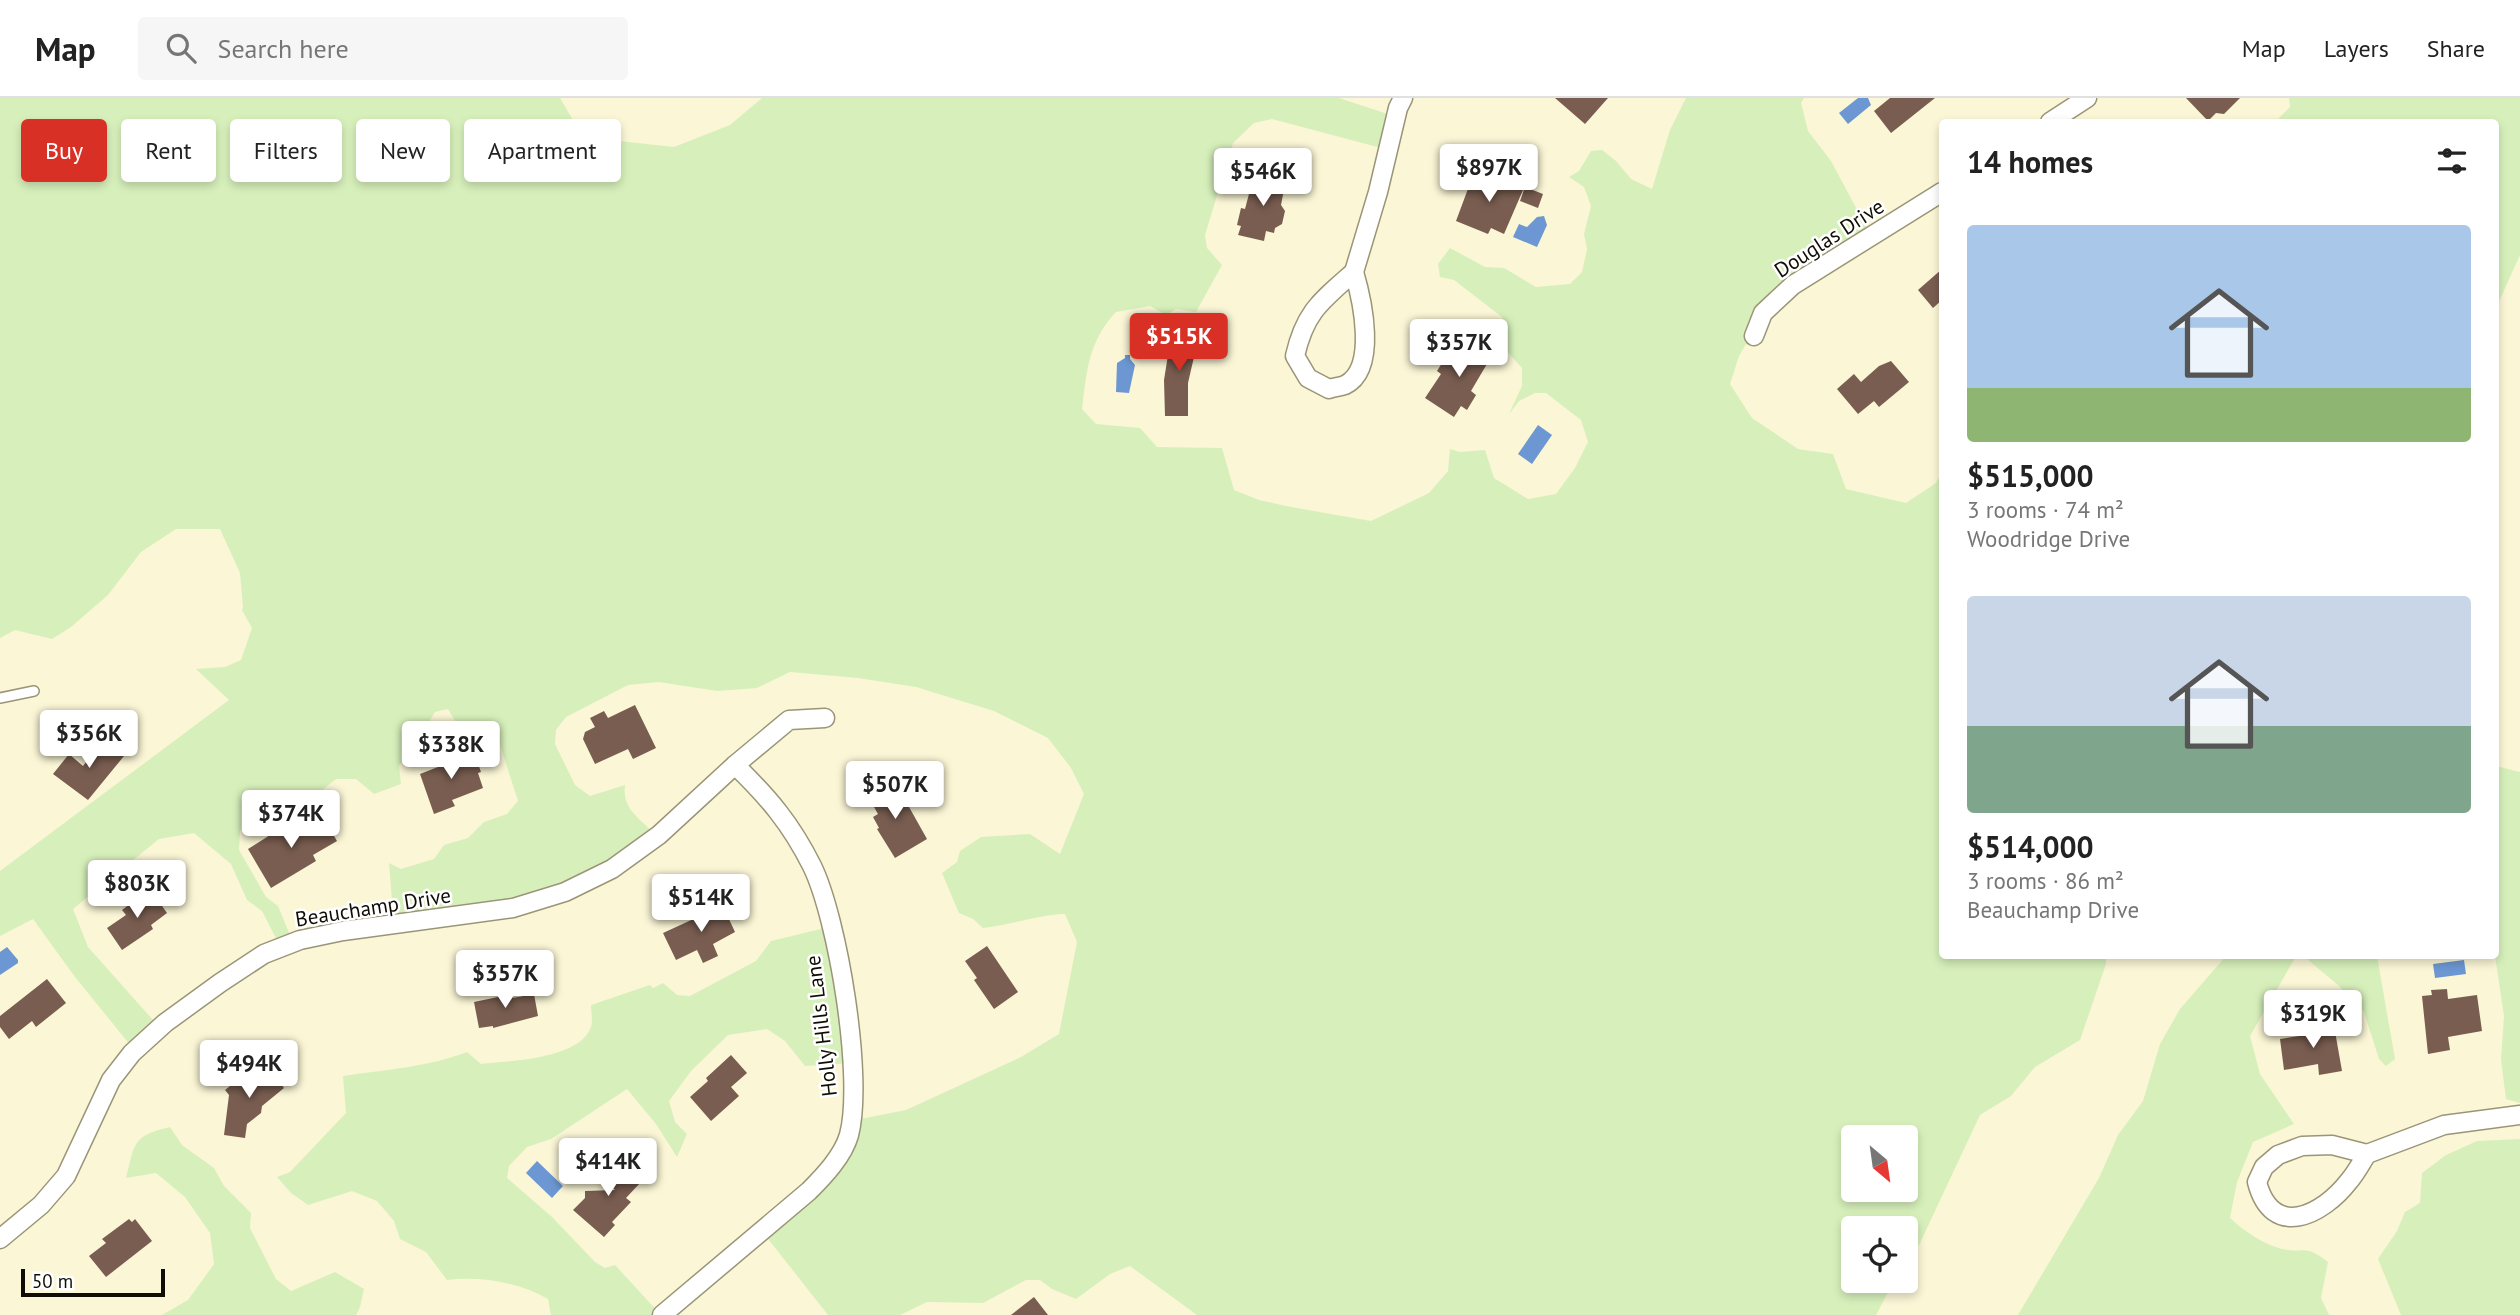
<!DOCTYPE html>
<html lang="en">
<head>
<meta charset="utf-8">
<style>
  :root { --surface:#fff; --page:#f6f6f6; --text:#222; --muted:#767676; --line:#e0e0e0; --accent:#d93025 }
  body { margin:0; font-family:"PT Sans",sans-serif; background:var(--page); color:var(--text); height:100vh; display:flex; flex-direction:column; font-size:26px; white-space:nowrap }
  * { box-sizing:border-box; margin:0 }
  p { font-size:23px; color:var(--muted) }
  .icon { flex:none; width:38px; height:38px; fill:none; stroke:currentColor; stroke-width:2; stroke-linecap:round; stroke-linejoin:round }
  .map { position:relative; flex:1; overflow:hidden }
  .side { position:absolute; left:1939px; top:21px; width:560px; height:840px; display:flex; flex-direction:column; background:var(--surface); border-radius:7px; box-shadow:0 4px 10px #0003 }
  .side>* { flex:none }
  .top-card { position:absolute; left:21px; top:21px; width:665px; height:63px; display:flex; gap:14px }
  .needle { width:46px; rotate:151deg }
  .fabs { position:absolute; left:1841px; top:1027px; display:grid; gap:14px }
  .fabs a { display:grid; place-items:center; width:77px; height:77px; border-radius:7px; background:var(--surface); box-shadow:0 4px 10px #0003; font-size:35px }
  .scale { position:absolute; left:21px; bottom:18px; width:144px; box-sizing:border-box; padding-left:7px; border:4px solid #100e04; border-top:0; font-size:19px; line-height:24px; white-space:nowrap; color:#100e04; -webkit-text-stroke:5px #fff; paint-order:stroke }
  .price { position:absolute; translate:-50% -60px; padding:0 16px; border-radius:7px; background:#fff; color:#222; font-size:23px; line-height:46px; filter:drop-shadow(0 2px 4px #0008) }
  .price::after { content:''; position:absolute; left:50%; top:42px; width:21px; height:16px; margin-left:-10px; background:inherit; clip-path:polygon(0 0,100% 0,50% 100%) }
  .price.current { background:var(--accent); color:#fff }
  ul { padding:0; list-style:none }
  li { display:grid; align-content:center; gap:14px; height:371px; padding:0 28px }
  li span { display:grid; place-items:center; height:217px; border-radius:7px; color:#555 }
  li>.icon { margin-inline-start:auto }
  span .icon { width:126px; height:126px; fill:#fffc; stroke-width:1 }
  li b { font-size:30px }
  h2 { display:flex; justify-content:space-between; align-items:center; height:84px; padding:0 28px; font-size:30px }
  .chip { padding:0 24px; border-radius:7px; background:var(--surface); box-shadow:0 4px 10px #0003; font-size:24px; line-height:63px }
  .chip.current { background:var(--accent); color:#fff }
  header { display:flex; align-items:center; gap:42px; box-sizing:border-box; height:98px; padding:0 35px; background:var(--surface); border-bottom:2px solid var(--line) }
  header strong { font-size:33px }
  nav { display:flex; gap:38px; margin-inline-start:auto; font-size:24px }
  .search { width:490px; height:63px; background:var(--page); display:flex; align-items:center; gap:18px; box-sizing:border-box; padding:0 24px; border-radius:7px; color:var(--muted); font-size:26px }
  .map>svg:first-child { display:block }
  .green { fill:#d7f0bb; fill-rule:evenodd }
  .water { fill:#6c97d2 }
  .building { fill:#795d50 }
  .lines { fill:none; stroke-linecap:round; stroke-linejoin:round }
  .lane-casing { stroke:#9a9577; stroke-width:12 }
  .street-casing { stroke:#9a9577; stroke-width:21 }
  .lane { stroke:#fff; stroke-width:9 }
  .street { stroke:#fff; stroke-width:18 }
  .labels { text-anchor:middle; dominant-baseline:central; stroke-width:5; stroke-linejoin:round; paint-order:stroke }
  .street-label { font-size:21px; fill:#100e04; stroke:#fff }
</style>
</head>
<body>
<header>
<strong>Map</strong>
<div class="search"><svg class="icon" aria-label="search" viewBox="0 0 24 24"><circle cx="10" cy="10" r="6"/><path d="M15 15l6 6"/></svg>Search here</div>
<nav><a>Map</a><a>Layers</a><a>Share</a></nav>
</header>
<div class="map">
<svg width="2520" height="1217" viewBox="0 0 2520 1217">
  <rect width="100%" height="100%" fill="#fbf6d6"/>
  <g class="green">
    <path d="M 0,0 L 560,0 L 573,22 L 601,41 L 674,49 L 730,27 L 762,0 L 1339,0 L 1397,19 L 1385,51 L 1272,21 L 1254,25 L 1233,45 L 1205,137 L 1207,150 L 1222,167 L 1196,214 L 1176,211 L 1166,217 L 1150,208 L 1116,214 C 1088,244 1087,273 1082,311 L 1096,326 L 1140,330 L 1157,349 L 1222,350 L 1234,392 L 1259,402 L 1291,409 L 1371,423 L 1429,395 L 1448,373 L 1450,351 L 1460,354 L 1485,352 L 1494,380 L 1528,401 L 1556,396 L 1575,370 L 1588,344 L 1581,322 L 1546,295 L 1535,295 L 1519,303 L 1509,316 L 1522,288 L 1522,270 L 1504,250 L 1502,219 L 1454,182 L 1440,179 L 1438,166 L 1450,150 L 1485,169 L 1504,170 L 1536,189 L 1570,186 L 1582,174 L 1587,151 L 1584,136 L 1591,108 L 1584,89 L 1569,79 L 1579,73 L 1591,53 L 1602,52 L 1616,63 L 1631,81 L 1652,91 L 1670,32 L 1686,0 L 1804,0 L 1801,5 L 1808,33 L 1831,63 L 1868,132 L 1774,198 L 1739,258 L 1730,286 L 1752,320 L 1798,351 L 1833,356 L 1846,391 L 1906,405 L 1936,385 L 1942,373 L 1942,858 L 2106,858 L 2106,866 L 2080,942 L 2035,969 L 2011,998 L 1980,1017 L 1920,1145 L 1906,1166 L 1906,1130 L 1853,1130 L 1853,1183 L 1894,1183 L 1876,1217 L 1197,1217 L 1130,1168 L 1110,1176 L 1076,1201 L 1052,1191 L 1040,1182 L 1026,1182 L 983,1205 L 927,1204 L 900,1217 L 828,1217 L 765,1137 L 819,1086 L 855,1022 L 906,1012 L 1021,959 L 1059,936 L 1077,844 L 1065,816 C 1037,817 1011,827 983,830 L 973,821 L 959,815 L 942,775 L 957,764 L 960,753 L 981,739 L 1030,736 L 1060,756 L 1084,696 L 1071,670 L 1048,640 L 994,613 L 916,589 L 858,580 L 790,574 L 757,590 L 717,593 L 659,584 L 628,587 L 566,619 L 556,632 L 555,646 L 575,687 L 590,698 L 625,687 C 622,710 638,719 653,734 L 572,795 L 394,828 L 389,765 L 401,771 L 434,761 L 444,747 L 468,740 L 484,724 L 507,716 L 518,703 L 499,644 L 485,633 L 463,636 L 448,611 L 435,614 L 430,622 L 439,643 L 409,654 L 399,668 L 401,686 L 374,696 L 356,681 L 336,681 L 316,697 C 302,695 296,701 289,713 L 272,712 L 249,723 L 240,733 L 239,752 L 266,799 L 278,808 L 292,842 L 281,850 L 262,813 L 247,802 L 231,766 L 194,735 L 159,741 L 73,811 L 88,849 L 161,931 L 135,953 L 75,879 L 33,821 L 0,838 L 0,773 L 229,602 L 196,571 L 225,569 L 241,562 L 252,530 L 242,512 L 243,509 L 240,475 L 220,431 L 176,431 L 141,454 L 108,497 L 71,529 L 52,541 L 15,532 L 0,540 ZM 1853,1040 L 1906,1040 L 1906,1092 L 1853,1092 Z"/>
    <polygon points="2289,0 2520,0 2520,157 2496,210 2496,24 2275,24 2290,9"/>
    <polygon points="2496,668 2520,674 2520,1005 2506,1001 2501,961 2504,918 2495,858"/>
    <path d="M 829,829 L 852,965 L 805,968 L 785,943 L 767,931 L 728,937 L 691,973 L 669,1003 L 675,1024 L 687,1036 L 677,1059 L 656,1026 L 627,991 L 551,1041 L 527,1049 L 509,1068 L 507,1080 L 552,1119 L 595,1164 L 605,1170 L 615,1167 L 661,1217 L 551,1217 L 548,1201 C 518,1184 481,1178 447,1182 L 426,1154 L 400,1141 L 394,1123 L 377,1103 L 352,1093 L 308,1107 L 291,1095 L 277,1079 L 290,1074 L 346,1015 L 343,978 C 384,972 428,969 467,954 L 481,966 C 510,963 580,961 591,929 C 593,923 591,913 591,907 L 650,887 L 653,890 L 663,885 L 677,897 L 690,898 L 756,863 L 771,843 Z"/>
    <path d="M 2226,858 L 2377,858 L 2395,961 L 2386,968 L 2379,961 L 2364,914 L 2338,887 L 2307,861 L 2295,860 L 2250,938 L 2260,976 L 2294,1026 L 2253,1044 L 2237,1084 L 2230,1120 C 2244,1133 2263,1146 2282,1151 C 2306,1156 2303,1145 2328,1164 L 2321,1200 L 2329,1217 L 2018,1217 L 2099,1080 L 2118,1037 L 2143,1003 L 2160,946 L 2180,911 Z"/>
    <path d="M 170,1029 L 182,1047 L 214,1070 L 224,1088 L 251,1115 L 250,1130 L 276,1181 L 291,1193 L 335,1174 L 364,1191 L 360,1209 L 356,1217 L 162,1217 L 188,1202 L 214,1166 L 210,1135 L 185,1099 L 156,1075 L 126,1080 C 135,1045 132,1038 170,1029 Z"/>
    <polygon points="2520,1041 2520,1217 2401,1217 2378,1161 2397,1133 2405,1114 2420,1105 2422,1075 2446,1057 2477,1043"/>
  </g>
  <g class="water">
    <polygon points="1858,0 1868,0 1871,7 1848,26 1839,15"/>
    <polygon points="1544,118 1547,127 1537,149 1513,139 1519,126 1527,129 1537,119"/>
    <polygon points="1125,257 1130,257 1130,261 1135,267 1129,295 1116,294 1117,265 1125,260"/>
    <polygon points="1538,327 1552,337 1532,366 1518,356"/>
    <polygon points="7,849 18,862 18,865 0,877 0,854"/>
    <polygon points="2464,862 2466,876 2435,880 2433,866"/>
    <polygon points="537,1063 563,1088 552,1100 526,1075"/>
  </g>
  <g class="building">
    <polygon points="1555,0 1608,0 1585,26"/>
    <polygon points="1890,0 1935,0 1891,35 1874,13"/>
    <polygon points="2186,0 2240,0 2224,16 2216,15 2208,23"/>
    <polygon points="1475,72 1523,92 1504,136 1491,130 1488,136 1456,123"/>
    <polygon points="1258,74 1286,81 1281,107 1285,113 1282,126 1275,130 1274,135 1266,133 1264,143 1238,137 1241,128 1237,127 1241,110 1245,111 1250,92 1253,93"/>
    <polygon points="1525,89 1543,96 1538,110 1520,103"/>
    <polygon points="1942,171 1942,202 1933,210 1918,192"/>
    <polygon points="1172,232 1199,237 1188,285 1188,318 1165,318 1164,282"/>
    <polygon points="1474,241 1494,254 1471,293 1476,297 1467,312 1461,308 1454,319 1425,300 1441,276 1437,273 1449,254 1461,261"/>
    <polygon points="1891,263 1909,284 1879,309 1874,303 1858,316 1837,291 1854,276 1861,284 1879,268"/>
    <polygon points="635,607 656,650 633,661 628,651 595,666 583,641 585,634 595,629 590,620 604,613 608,620"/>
    <polygon points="104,642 124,658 88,702 53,676 69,656 83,668"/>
    <polygon points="449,656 452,665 475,657 481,674 478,675 483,690 452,702 455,708 434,716 420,676 438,669 435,661"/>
    <polygon points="888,683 899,703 904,700 927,741 895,760 877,731 879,730 873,719 878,716 866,695"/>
    <polygon points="321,716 337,743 313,757 316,763 271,790 248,751 286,727 291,735"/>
    <polygon points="150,791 167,815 151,827 153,831 122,852 107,830 126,817 122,812"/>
    <polygon points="721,804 735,834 713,846 718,858 703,865 697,852 676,862 663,835 700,818 698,815"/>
    <polygon points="987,848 1018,894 994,911 974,882 977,880 965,863"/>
    <polygon points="47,881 66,905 36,929 32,923 9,941 0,929 0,918"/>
    <polygon points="2447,891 2448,901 2477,897 2482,933 2448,939 2450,952 2428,956 2422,898 2432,897 2431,892"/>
    <polygon points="512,896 513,900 534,896 538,918 493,930 493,928 479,930 474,904"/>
    <polygon points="2333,922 2342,973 2319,977 2318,966 2284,972 2280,941 2319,935 2318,924"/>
    <polygon points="731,957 747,975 731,989 739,998 711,1023 690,999 708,983 706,980"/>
    <polygon points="266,966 284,990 262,1008 261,1015 247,1026 245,1040 224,1037 229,997 225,992 240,980 243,983"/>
    <polygon points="615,1059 640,1085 626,1100 631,1104 612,1124 615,1127 604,1139 573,1112 585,1100 585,1093 615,1092 598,1076"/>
    <polygon points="129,1121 132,1124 135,1121 152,1143 106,1179 89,1158 106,1145 102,1141"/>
    <polygon points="1034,1199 1048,1217 1011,1217"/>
  </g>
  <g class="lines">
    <g class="lane-casing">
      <polyline id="lane" points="0,600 34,593"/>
    </g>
    <g class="street-casing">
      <g id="street">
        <polyline points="2050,24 2087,0"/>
        <path d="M 1354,174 C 1362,201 1378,271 1345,287 C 1340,289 1334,289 1329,291 L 1308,280 L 1295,258 C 1305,214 1321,203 1354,174 Z"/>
        <polyline points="1354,174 1378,94 1398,10 1403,0"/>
        <polyline points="1754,238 1763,215 1793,187 1942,94"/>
        <path d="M 2367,1056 C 2361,1065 2356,1075 2349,1083 C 2322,1118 2272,1142 2257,1084 L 2264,1069 L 2278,1057 L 2302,1048 L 2332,1047 L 2367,1056 L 2444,1027 L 2520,1017"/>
        <polyline points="0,1141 41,1107 66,1078 111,982 132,955 165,925 220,885 264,856 300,842 343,833 513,810 565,794 612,771 659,737 735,667 789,622 825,620"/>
        <path d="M 662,1217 L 809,1093 C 824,1078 843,1058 849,1037 C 864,980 838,821 812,768 C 791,726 769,700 735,667"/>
      </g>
    </g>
    <use href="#lane" class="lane"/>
    <use href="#street" class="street"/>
  </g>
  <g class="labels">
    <g class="street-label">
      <text transform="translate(1829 140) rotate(-33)">Douglas Drive</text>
      <text transform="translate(373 809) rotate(-9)">Beauchamp Drive</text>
      <text transform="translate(821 928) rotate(-97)">Holly Hills Lane</text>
    </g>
  </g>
</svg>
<div class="fabs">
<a><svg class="needle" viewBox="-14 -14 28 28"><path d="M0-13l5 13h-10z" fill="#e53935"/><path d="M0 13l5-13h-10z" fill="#767676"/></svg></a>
<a><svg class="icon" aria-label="locate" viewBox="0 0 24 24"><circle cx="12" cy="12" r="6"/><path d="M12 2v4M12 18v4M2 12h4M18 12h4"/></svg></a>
</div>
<div class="scale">50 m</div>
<b class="price" style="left:1489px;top:106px">$897K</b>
<b class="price" style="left:1263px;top:110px">$546K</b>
<b class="price current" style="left:1179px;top:275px">$515K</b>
<b class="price" style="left:1459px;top:281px">$357K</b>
<b class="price" style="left:89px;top:672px">$356K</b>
<b class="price" style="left:451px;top:683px">$338K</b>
<b class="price" style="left:895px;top:723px">$507K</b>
<b class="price" style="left:291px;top:752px">$374K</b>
<b class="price" style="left:137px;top:822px">$803K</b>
<b class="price" style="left:701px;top:836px">$514K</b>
<b class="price" style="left:505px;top:912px">$357K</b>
<b class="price" style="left:2313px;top:952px">$319K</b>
<b class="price" style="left:249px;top:1002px">$494K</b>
<b class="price" style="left:608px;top:1100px">$414K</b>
<div class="top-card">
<a class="chip current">Buy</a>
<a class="chip">Rent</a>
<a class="chip">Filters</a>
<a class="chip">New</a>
<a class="chip">Apartment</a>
</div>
<section class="side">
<h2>14 homes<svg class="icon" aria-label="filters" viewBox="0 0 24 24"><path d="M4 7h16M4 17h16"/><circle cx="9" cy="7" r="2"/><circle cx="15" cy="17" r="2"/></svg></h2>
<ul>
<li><span style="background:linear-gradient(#a9c7e8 75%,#8fb573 0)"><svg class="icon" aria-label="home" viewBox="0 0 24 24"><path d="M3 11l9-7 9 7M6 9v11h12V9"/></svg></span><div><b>$515,000</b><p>3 rooms · 74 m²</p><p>Woodridge Drive</p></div></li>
<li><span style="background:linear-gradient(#c9d6e8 60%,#7fa58c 0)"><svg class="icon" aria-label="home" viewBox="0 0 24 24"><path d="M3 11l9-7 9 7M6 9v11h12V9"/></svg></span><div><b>$514,000</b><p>3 rooms · 86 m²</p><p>Beauchamp Drive</p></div></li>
</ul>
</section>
</div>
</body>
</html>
